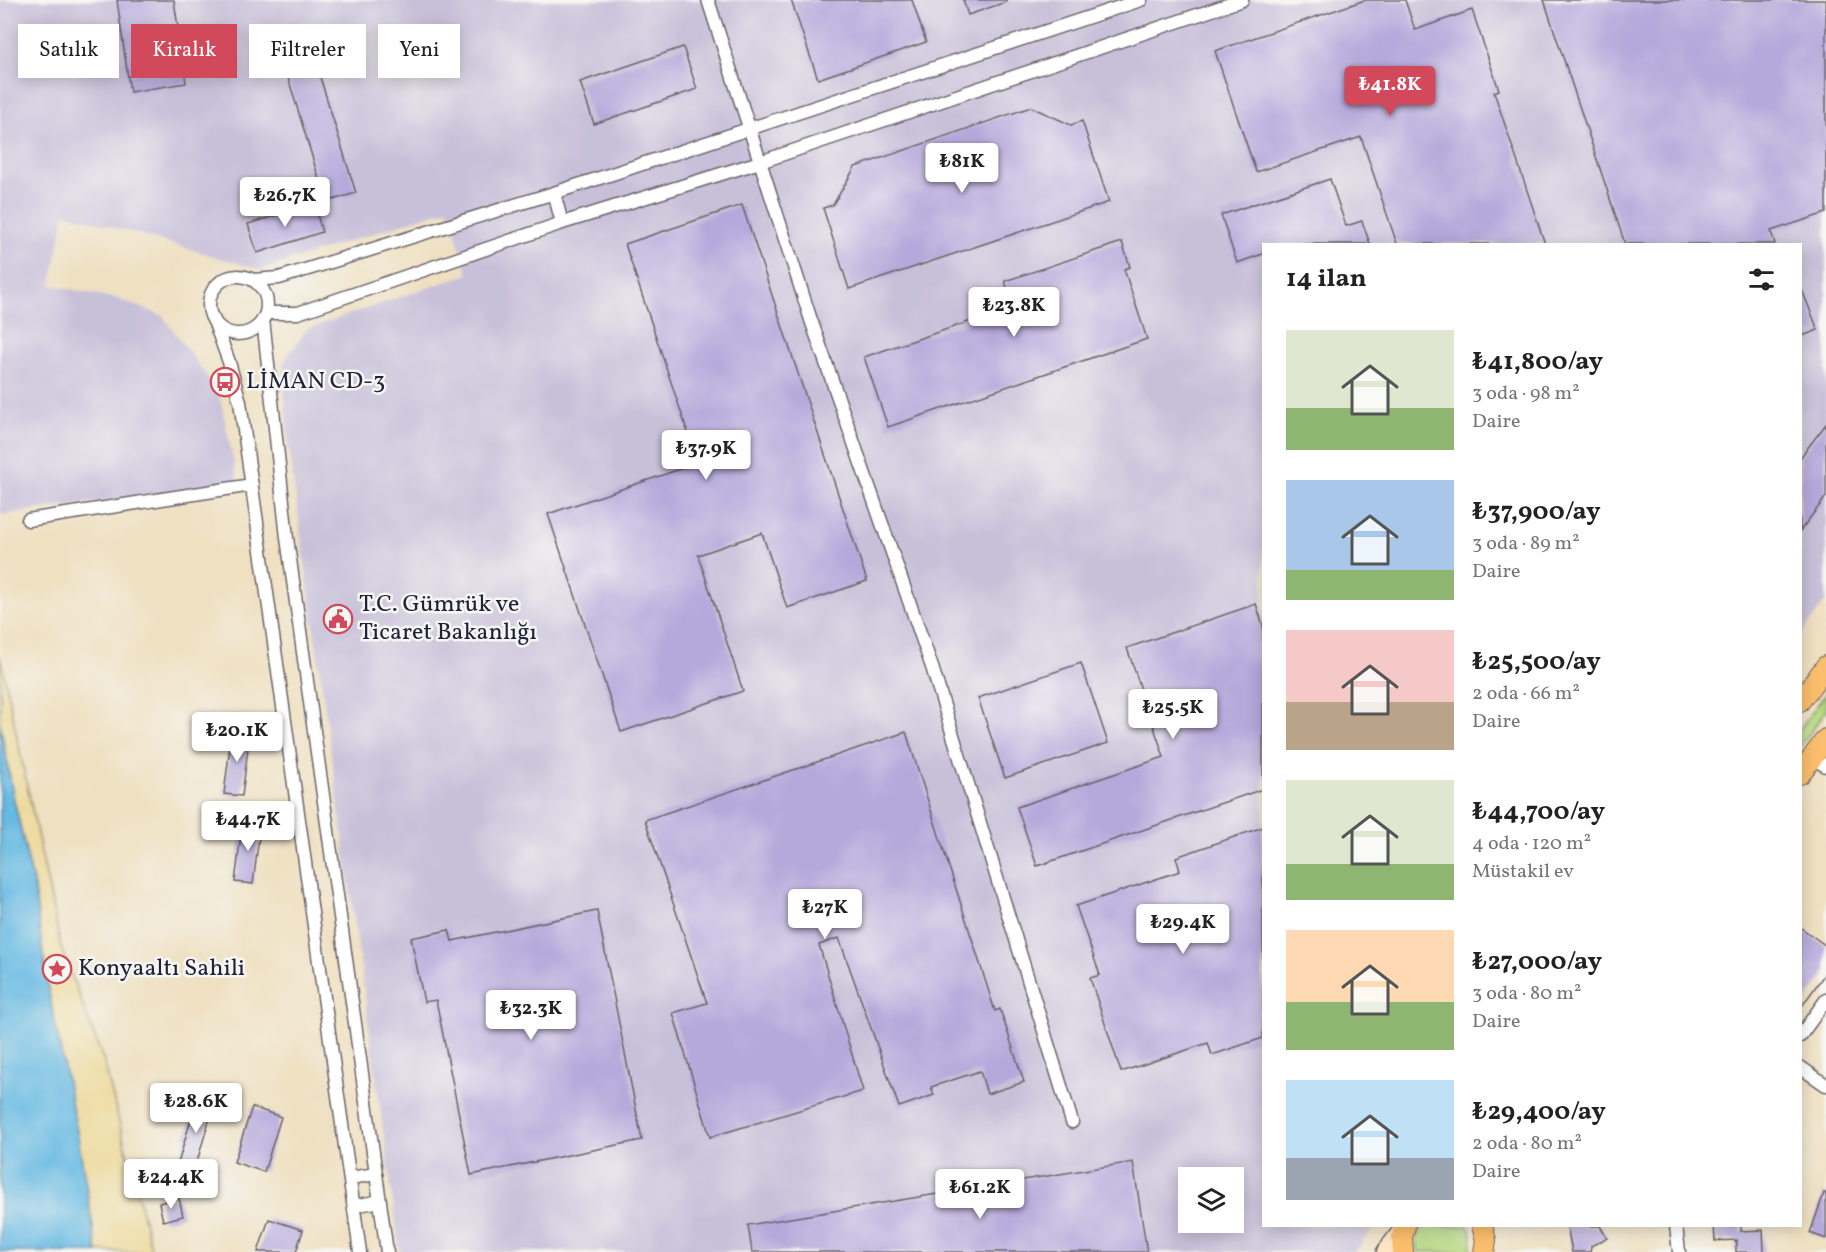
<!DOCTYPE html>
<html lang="tr">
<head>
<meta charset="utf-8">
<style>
  :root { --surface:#fff; --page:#f2f2f2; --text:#222; --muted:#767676; --accent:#d1495b }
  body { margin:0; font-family:Vollkorn,serif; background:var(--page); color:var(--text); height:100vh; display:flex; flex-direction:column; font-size:22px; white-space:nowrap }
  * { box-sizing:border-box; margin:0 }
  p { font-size:20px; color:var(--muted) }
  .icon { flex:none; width:33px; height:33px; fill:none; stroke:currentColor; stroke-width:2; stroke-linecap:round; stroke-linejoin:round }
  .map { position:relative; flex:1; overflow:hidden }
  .drawer { position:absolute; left:1262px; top:243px; width:540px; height:984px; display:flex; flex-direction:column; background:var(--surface); border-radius:0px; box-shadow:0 3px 15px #0003 }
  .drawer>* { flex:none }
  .guide { position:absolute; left:18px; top:24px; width:570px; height:54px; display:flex; gap:12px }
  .controls { position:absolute; left:1178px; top:1167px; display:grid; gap:12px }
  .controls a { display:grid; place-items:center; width:66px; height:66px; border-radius:0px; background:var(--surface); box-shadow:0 3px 15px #0003; font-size:30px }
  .price { position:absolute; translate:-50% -51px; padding:0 14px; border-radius:6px; background:#fff; color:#222; font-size:20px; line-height:39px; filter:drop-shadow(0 2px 3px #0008) }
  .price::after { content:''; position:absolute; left:50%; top:36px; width:18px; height:14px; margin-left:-9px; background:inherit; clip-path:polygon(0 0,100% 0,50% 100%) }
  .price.current { background:var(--accent); color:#fff }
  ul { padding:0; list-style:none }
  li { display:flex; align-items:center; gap:18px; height:150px; padding:0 24px }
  li span { display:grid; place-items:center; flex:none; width:168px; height:120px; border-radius:0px; color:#555 }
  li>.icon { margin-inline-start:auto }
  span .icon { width:72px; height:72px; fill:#fffc; stroke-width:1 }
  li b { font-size:26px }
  h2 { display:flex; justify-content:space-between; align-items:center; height:72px; padding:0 24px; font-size:26px }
  .tag { padding:0 21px; border-radius:0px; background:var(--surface); box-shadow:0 3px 15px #0003; font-size:21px; line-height:54px }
  .tag.current { background:var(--accent); color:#fff }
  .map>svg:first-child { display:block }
  .industrial { fill:#c7c0d9; fill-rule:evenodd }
  .green { fill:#b6d880; stroke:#6c7d5e; stroke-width:1.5 }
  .sand { fill:#eeda9e; stroke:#887e6c; stroke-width:1.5 }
  .water { fill:#66b9e2; stroke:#446e8e; stroke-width:1.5 }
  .building { fill:#b5a8db }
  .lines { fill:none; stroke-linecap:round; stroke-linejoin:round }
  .street-casing { stroke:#6a646a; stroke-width:15 }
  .secondary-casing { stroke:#6a646a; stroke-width:21 }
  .primary-casing { stroke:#6a646a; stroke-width:22 }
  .street { stroke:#fff; stroke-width:12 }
  .secondary { stroke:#fde5c5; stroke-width:18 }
  .primary { stroke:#fabe6d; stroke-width:20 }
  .labels { text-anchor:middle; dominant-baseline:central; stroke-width:5; stroke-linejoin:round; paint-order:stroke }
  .poi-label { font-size:24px; fill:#22223b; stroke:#f6f6f2; text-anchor:start }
</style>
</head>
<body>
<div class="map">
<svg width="1826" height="1252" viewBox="0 0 1826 1252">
  <rect width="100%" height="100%" fill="#f6f6f2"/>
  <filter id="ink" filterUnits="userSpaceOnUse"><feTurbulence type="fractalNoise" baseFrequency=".0167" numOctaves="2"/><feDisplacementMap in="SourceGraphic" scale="12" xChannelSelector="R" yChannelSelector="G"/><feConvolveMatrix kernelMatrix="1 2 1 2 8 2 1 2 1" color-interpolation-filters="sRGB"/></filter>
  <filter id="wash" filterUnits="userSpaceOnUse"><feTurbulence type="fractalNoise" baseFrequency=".008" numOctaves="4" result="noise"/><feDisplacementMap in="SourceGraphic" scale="24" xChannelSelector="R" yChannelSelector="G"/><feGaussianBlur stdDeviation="1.35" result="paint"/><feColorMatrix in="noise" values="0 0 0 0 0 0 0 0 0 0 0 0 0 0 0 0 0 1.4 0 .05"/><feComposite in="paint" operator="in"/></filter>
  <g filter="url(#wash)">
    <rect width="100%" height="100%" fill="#efe0c1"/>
    <path class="industrial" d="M 0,0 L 1826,0 L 1826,600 L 1800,636 L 1800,244 L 1263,244 L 1263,1226 L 1375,1226 L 1355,1252 L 400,1252 L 288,441 L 283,363 L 307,329 L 468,274 L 448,209 L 261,270 L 65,213 L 51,285 L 118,299 L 163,316 L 219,393 L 238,483 L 0,515 ZM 1188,1178 L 1233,1178 L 1233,1222 L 1188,1222 Z"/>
    <g class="green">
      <polygon points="1826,693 1826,711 1800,747 1800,729"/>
      <polygon points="1422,1226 1468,1226 1472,1234 1471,1252 1418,1252 1417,1235"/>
    </g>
    <polygon class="sand" points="0,656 61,948 104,1062 152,1252 97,1252 77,1131 48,989 33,882 14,800 0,723"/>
    <polygon class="water" points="0,723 14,800 33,882 48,989 77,1131 97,1252 0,1252"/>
    <g id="blocks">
      <g class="building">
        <polygon points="117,0 174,0 186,83 130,92"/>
        <polygon points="791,0 912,0 926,42 818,79"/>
        <polygon points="963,0 1006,0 1006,2 968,15"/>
        <polygon points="1365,0 1405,0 1415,30 1472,10 1499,90 1494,92 1545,244 1397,244 1361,137 1256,172 1215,51"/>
        <polygon points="1544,0 1826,0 1826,213 1771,231 1775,244 1625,244"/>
        <polygon points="683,47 697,89 594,124 580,82"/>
        <polygon points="311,48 356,193 326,202 282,58"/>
        <polygon points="1031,107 1071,125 1082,121 1109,202 849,289 823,208 833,205 855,167"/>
        <polygon points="1330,179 1346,226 1362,221 1370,244 1263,244 1263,254 1237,263 1221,215"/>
        <polygon points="314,204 322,232 257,253 248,224"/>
        <polygon points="742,205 867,581 787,608 762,533 698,555 743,691 621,732 548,514 698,463 625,244"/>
        <polygon points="1122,242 1130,267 1124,269 1147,339 888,427 864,357 1013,307 1005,281"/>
        <polygon points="1800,285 1818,330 1800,337"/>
        <polygon points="1826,424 1826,497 1800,531 1800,458"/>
        <polygon points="1256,604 1263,625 1263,789 1037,866 1017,807 1164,757 1127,648"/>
        <polygon points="1081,663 1108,743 1005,778 978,698"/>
        <polygon points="232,730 250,732 242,796 224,794"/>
        <polygon points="906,732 995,1011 1000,1009 1024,1082 987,1094 980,1071 931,1087 934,1095 899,1107 839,938 819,945 863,1091 710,1137 673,1013 707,1003 645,820"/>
        <polygon points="243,819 261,821 253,884 235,882"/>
        <polygon points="1263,827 1263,1038 1212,1055 1208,1043 1121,1072 1090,978 1100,975 1076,906 1180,871 1176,857"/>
        <polygon points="597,911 642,1140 471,1175 436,1000 424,1002 411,938 449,930 452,941"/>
        <polygon points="1800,927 1826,946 1826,972 1800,1009"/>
        <polygon points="198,1095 215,1100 194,1172 177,1167"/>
        <polygon points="252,1107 281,1117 264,1172 234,1162"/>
        <polygon points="1133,1162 1147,1252 752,1252 748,1225"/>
        <polygon points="1824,1193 1826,1193 1826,1239 1810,1233"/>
        <polygon points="179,1198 183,1216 163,1221 159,1203"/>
        <polygon points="269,1219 303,1230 296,1252 258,1252"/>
        <polygon points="1567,1226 1600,1226 1607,1238 1591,1246 1590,1252 1572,1252"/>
        <polygon points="1714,1226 1741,1226 1741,1231 1763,1230 1764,1252 1736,1252 1736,1240 1715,1241"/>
      </g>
    </g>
  </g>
  <g filter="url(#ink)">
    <use href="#blocks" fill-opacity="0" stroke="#6a646a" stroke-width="1.5"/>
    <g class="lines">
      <g class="street-casing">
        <g id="street">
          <polyline points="708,0 811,320 932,667 1072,1122"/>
          <polyline points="554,193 562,223"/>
          <circle cx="238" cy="305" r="29"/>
          <polyline points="253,280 279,278 554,193 1141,0"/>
          <polyline points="266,313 298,313 562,223 760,162 1242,0"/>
          <polyline points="213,318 229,362 240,402 360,1252"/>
          <polyline points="263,319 287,538 387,1252"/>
          <polyline points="28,520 252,485"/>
          <polyline points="1812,758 1826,766"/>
          <polyline points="1800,1036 1826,1000"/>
          <polyline points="1800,1067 1826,1085"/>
          <polyline points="350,1178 376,1174"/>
          <polyline points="354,1206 380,1201"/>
          <polyline points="1676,1226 1679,1252"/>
        </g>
      </g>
      <g class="secondary-casing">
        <polyline id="secondary" points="1386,1252 1405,1227"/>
      </g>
      <g class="primary-casing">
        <g id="primary">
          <polyline points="1800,701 1826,666"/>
          <polyline points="1800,774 1826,739"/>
          <polyline points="1482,1226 1486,1240 1484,1252"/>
          <polyline points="1403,1252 1402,1237 1405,1226"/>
        </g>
      </g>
      <use href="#street" class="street"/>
      <use href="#secondary" class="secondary"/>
      <use href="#primary" class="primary"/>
    </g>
  </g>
  <defs>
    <g id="bus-ring" transform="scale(1.5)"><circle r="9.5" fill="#f6f6f2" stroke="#d1495b" stroke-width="1.5"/><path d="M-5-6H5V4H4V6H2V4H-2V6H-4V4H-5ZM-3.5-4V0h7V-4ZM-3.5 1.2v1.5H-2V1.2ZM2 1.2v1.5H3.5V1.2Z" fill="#d1495b"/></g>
    <g id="civic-ring" transform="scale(1.5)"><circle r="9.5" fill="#f6f6f2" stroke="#d1495b" stroke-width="1.5"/><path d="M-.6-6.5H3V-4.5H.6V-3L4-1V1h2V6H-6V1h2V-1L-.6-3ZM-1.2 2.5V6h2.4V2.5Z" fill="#d1495b"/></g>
    <g id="sight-ring" transform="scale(1.5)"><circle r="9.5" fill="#f6f6f2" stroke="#d1495b" stroke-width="1.5"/><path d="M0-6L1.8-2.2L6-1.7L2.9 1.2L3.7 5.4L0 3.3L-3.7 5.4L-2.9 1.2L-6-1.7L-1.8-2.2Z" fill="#d1495b"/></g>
  </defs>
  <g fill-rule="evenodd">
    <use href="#bus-ring" x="225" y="382"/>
    <use href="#civic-ring" x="338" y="619"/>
    <use href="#sight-ring" x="57" y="969"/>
  </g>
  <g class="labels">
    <g class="poi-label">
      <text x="246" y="382">LİMAN CD-3</text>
      <text x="359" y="605">T.C. Gümrük ve<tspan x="359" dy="28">Ticaret Bakanlığı</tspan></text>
      <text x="78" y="969">Konyaaltı Sahili</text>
    </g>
  </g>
</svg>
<div class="controls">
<a><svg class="icon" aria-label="layers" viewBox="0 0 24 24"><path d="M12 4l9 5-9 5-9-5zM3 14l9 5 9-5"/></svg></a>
</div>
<b class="price current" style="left:1390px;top:117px">₺41.8K</b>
<b class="price" style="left:962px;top:194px">₺81K</b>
<b class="price" style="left:285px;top:228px">₺26.7K</b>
<b class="price" style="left:1014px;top:338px">₺23.8K</b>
<b class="price" style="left:706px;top:481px">₺37.9K</b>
<b class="price" style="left:1173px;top:740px">₺25.5K</b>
<b class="price" style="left:237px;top:763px">₺20.1K</b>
<b class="price" style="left:248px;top:852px">₺44.7K</b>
<b class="price" style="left:825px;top:940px">₺27K</b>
<b class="price" style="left:1183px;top:955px">₺29.4K</b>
<b class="price" style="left:531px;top:1041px">₺32.3K</b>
<b class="price" style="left:196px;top:1134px">₺28.6K</b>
<b class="price" style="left:171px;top:1210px">₺24.4K</b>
<b class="price" style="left:980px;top:1220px">₺61.2K</b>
<div class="guide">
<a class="tag">Satılık</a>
<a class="tag current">Kiralık</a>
<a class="tag">Filtreler</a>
<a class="tag">Yeni</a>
</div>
<section class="drawer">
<h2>14 ilan<svg class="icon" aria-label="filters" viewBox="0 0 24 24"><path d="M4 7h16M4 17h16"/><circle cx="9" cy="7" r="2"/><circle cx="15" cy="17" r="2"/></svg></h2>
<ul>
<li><span style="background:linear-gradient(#dfe7d0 65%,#8fb573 0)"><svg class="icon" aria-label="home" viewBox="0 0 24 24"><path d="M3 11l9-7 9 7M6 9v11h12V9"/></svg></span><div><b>₺41,800/ay</b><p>3 oda · 98 m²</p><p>Daire</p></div></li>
<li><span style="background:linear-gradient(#a9c7e8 75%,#8fb573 0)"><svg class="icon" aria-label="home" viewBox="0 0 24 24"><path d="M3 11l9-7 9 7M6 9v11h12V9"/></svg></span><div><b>₺37,900/ay</b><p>3 oda · 89 m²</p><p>Daire</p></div></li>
<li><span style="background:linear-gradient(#f6c9c9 60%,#b9a48a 0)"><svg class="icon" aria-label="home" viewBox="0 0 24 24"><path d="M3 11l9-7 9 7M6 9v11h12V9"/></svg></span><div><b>₺25,500/ay</b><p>2 oda · 66 m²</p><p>Daire</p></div></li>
<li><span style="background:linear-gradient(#dfe7d0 70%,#8fb573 0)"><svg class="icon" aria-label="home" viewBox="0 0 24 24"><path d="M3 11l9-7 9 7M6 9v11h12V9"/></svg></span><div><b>₺44,700/ay</b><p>4 oda · 120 m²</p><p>Müstakil ev</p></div></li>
<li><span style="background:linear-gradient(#ffd9b3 60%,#8fb573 0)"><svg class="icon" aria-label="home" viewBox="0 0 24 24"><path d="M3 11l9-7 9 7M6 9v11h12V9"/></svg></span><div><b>₺27,000/ay</b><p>3 oda · 80 m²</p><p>Daire</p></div></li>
<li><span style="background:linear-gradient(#bfe0f5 65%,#9aa5b1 0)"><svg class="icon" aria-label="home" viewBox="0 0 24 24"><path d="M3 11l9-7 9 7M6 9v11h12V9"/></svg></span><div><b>₺29,400/ay</b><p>2 oda · 80 m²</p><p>Daire</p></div></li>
</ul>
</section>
</div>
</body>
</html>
